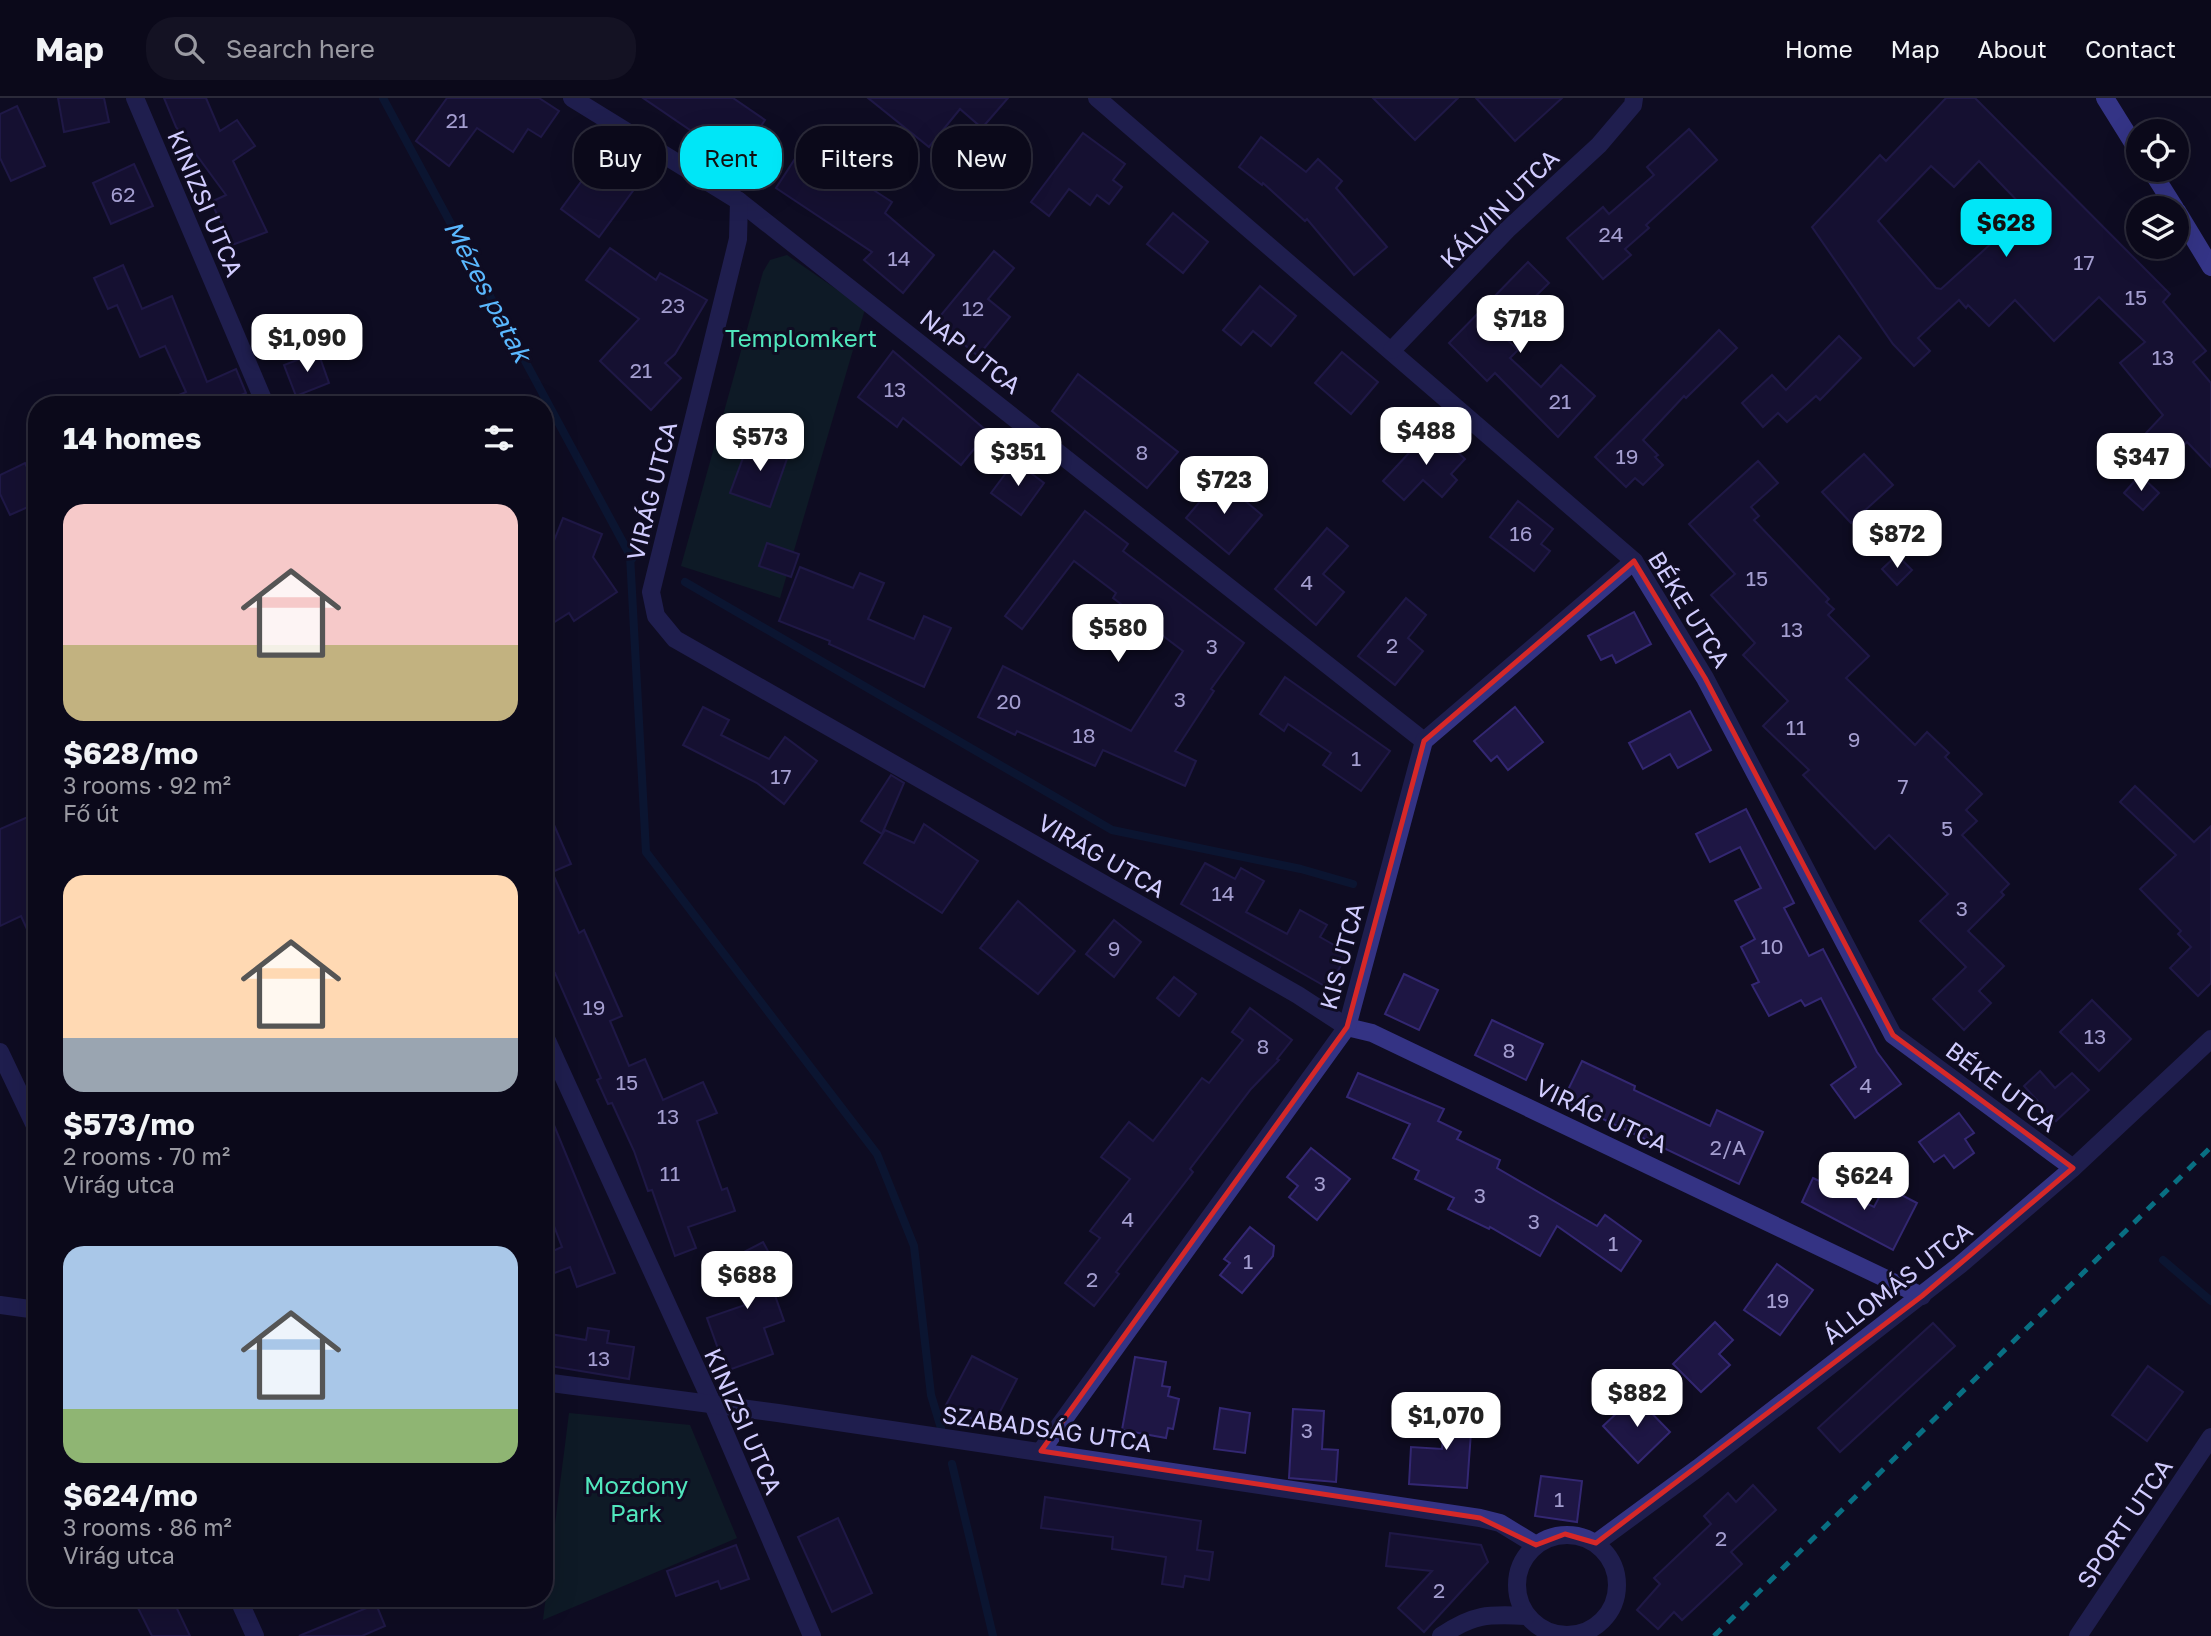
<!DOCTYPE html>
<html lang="en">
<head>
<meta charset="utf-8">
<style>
  :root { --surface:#0b091a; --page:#141223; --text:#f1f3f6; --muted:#9a9aa2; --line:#2b2a39; --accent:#00e6f7 }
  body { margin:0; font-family:"Golos Text",sans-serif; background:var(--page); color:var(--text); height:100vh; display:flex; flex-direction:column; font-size:26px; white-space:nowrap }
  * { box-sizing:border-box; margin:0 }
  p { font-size:23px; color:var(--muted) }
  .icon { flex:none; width:38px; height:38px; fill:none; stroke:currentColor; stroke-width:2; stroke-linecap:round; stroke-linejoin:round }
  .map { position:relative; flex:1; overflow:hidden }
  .drawer { position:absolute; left:28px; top:298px; width:525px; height:1211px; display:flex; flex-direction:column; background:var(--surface); border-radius:28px; box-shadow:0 7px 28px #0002,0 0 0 2px var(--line) }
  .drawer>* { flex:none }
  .hud { position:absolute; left:574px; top:28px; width:665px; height:63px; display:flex; gap:14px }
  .fabs { position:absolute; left:2126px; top:21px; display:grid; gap:14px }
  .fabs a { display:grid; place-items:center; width:63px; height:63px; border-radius:50%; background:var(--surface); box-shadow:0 7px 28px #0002,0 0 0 2px var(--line); font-size:35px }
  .price { position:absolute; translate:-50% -60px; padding:0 16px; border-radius:14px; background:#fff; color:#222; font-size:23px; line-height:46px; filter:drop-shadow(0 2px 4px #0008) }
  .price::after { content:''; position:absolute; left:50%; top:42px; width:21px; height:16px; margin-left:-10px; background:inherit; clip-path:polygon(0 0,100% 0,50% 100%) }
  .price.on { background:var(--accent); color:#111 }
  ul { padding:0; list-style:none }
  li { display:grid; align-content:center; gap:14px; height:371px; padding:0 35px }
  li span { display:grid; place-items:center; height:217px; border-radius:21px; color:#555 }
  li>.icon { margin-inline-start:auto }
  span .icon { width:126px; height:126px; fill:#fffc; stroke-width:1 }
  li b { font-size:30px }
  h2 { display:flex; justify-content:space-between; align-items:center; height:84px; padding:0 35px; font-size:30px }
  .chip { padding:0 24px; border-radius:28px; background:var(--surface); box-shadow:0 7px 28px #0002,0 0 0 2px var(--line); font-size:24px; line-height:63px }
  .chip.on { background:var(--accent); color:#111 }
  header { display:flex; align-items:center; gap:42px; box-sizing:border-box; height:98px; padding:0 35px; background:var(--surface); border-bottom:2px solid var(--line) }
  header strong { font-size:33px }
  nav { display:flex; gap:38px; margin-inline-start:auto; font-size:24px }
  .search { width:490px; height:63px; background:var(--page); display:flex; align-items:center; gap:18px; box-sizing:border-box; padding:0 24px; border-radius:28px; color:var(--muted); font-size:26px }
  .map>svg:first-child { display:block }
  .park { fill:#0e2c2a }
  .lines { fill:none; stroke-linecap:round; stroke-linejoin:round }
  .stream { stroke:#082044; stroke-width:8 }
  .building { fill:#1e1644; stroke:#332772; stroke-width:2; fill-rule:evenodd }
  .minor { stroke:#343384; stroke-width:18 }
  .tertiary { stroke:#343384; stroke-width:18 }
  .secondary { stroke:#6364ff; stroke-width:18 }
  .rail { stroke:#00e6f7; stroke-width:5; stroke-dasharray:10 9; stroke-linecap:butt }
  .marked { fill:none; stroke:#d62828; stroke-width:5; stroke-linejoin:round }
  .labels { text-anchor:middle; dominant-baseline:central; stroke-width:6; stroke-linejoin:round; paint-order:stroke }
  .number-label { font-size:21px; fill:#a49ed0 }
  .street-label { font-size:24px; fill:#d1ccff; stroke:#0f0c22 }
  .park-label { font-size:24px; fill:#51e7bd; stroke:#0f0c22 }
  .water-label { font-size:26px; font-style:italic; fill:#5ab8ff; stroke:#0f0c22 }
</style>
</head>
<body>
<header>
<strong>Map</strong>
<div class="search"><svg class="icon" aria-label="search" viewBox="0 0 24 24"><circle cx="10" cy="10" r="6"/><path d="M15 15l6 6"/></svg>Search here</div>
<nav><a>Home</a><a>Map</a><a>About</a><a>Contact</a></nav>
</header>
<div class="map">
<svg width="2211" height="1538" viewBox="0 0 2211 1538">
  <rect width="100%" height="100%" fill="#0f0c22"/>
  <g class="park">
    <polygon points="787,157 865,211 780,500 681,468 763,174 770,162"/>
    <polygon points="569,1315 690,1327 737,1440 543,1522"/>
  </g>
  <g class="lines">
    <g class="stream">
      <polyline points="383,0 632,461"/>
      <polyline points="630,457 646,754 877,1056 914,1148 931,1297 941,1330"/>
      <polyline points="685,484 1112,732 1301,771 1353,786"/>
      <polyline points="2163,1162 2211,1203"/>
      <polyline points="952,1366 993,1538"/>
    </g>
  </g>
  <g class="building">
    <polygon points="58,0 104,0 109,24 64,34"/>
    <polygon points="164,0 206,0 220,33 237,22 255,48 233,63 267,134 232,147 211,104 226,97 176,29"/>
    <polygon points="447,0 539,0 559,13 541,39 528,31 513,54 477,30 449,68 416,43"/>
    <polygon points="643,0 733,0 765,22 737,64"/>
    <polygon points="868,0 1008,0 982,30 960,11 929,49"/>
    <polygon points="1373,0 1458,0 1415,42"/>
    <polygon points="1476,0 1562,0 1515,43"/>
    <path d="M 1946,0 L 1975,0 L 2170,196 L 2163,204 L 2206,253 L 2193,264 L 2211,285 L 2211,369 L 2187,344 L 2158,374 L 2133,349 L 2163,317 L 2120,265 L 2145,244 L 2099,199 L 2054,243 L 2015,202 L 1989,228 L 1968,207 L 1966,210 L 1959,202 L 1918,240 L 1930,253 L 1914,268 L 1893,246 L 1812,129 L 1880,57 L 1886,63 ZM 1979,63 L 2027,113 L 1941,191 L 1936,190 L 1878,123 L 1931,68 L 1954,89 Z"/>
    <polygon points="17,8 45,68 11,83 0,60 0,16"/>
    <polygon points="1689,31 1717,62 1646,127 1649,130 1625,151 1631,157 1603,181 1567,140 1603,109 1609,116 1654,77 1647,69"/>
    <polygon points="1083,35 1125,66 1113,82 1122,89 1109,106 1097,97 1090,107 1069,91 1049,118 1031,104"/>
    <polygon points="1261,39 1306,74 1318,61 1342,83 1336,90 1387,149 1354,177 1307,121 1305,123 1263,85 1262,87 1239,69"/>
    <polygon points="804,47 892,104 885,115 934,157 903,195 864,162 872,154 776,90"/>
    <polygon points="600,58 638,86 599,139 561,111"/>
    <polygon points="134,66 153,108 111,126 93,85"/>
    <polygon points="1173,115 1208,144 1183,175 1147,146"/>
    <polygon points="610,150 656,182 660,175 707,202 675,256 665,265 681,280 651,312 600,263 639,221 586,182"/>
    <polygon points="994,153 1014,170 988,201 1010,219 978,258 936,223"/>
    <polygon points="1528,164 1549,185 1499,234 1518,252 1510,260 1541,289 1561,267 1595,298 1558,339 1495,275 1487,283 1449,245"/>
    <polygon points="123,167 142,211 172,198 207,284 236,271 246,295 220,306 158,306 186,294 165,248 140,259 117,207 108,211 94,180"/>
    <polygon points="1260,188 1296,218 1271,248 1253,233 1241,247 1223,232"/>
    <polygon points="1719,232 1737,250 1686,300 1684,298 1643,342 1658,357 1655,359 1663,367 1643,387 1635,380 1626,389 1595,359"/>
    <polygon points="1839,238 1861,260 1820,302 1816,298 1787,324 1778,315 1763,329 1742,305 1772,277 1786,292"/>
    <polygon points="893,253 988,334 961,367 903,320 897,329 858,299"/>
    <polygon points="318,254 329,285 296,298 284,267"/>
    <polygon points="1342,254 1378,284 1351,316 1315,285"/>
    <polygon points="1078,276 1178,354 1147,390 1052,313"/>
    <polygon points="1432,330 1465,361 1451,376 1457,382 1442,399 1423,382 1404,402 1383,383"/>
    <polygon points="750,341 789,355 770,409 730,395"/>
    <polygon points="1864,356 1893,387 1851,425 1822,394"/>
    <polygon points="1015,363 1044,385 1021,417 991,395"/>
    <polygon points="1758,363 1778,385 1751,409 1759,418 1754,422 1829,501 1826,504 1834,511 1828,517 1869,558 1846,580 1915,647 1927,634 1949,655 1945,659 1982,696 1966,712 1977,723 1962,737 2009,786 2001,794 2004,797 1968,833 2004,868 1979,893 1991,905 1964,932 1933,901 1966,869 1920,823 1948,796 1889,737 1875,751 1803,677 1809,672 1763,628 1788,603 1743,557 1755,545 1711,497 1735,476 1689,426"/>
    <polygon points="25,365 37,390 37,405 10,417 0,396 0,377"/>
    <polygon points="2140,377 2159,395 2143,412 2124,395"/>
    <polygon points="1219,381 1262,417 1229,456 1186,420"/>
    <polygon points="1518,403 1553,431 1541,446 1550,453 1534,473 1490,439"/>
    <polygon points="1085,413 1128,446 1123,453 1244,545 1211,591 1214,593 1175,653 1196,663 1185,688 1103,652 1095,668 1017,633 1015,637 978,619 1003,568 1131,633 1183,553 1113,500 1116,495 1074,463 1022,531 1005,518"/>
    <polygon points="563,420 602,436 593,459 617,494 574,523 569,515 553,525 544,513 544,475 550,471 546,463"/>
    <polygon points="1327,430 1348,448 1323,476 1344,494 1316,527 1275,491"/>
    <polygon points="767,445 799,456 791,479 759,468"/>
    <polygon points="1897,457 1912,472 1897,487 1882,471"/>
    <polygon points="800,469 853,490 860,475 884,485 868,521 914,541 924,518 951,530 924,589 829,546 830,543 779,523"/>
    <polygon points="1406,500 1426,517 1408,540 1423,553 1395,587 1358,558"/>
    <polygon points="1634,514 1651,546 1616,565 1612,557 1601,562 1588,538"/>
    <polygon points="1285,579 1390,653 1361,693 1323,667 1331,655 1288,626 1284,633 1260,616"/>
    <polygon points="703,609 729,622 721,637 769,661 785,639 817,663 784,706 757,685 683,647"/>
    <polygon points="1515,609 1543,644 1508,672 1497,658 1491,663 1474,643"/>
    <polygon points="1690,613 1711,652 1678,670 1670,656 1643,671 1629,645"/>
    <polygon points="891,677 904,685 882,736 861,723"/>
    <polygon points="2135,688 2194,744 2211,728 2211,885 2198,898 2170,870 2191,849 2178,836 2181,833 2140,791 2176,757 2120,704"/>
    <polygon points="544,704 571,766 552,774 579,835 584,832 622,918 610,923 629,968 645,961 663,1002 703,984 717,1015 697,1023 722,1092 727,1090 735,1113 688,1129 696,1150 675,1158 652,1092 648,1093 634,1053 612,1005 608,1006 597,982 601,980 555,875 551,877 544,861"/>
    <polygon points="1746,711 1794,805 1784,810 1809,858 1823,851 1877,954 1901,986 1855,1020 1831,987 1856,969 1821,900 1805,908 1801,902 1769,918 1752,887 1759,884 1741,849 1755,841 1735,803 1761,790 1740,749 1710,764 1696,736"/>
    <polygon points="37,715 37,853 21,818 0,828 0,731"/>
    <polygon points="924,726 978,763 942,815 864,765 885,732 914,745"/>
    <polygon points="1205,765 1235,781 1241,770 1264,783 1246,814 1287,836 1300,812 1327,827 1320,839 1348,855 1328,890 1181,806"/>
    <polygon points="1018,803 1075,853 1038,896 980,850"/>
    <polygon points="1114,822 1141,844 1114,879 1086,856"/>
    <polygon points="1404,876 1438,892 1419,932 1385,916"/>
    <polygon points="1174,879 1196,896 1179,918 1157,900"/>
    <polygon points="2092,902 2131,941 2099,973 2060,934"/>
    <polygon points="1250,910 1292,942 1277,961 1279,962 1251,991 1190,1071 1193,1074 1116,1174 1119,1176 1094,1208 1065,1185 1100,1140 1090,1133 1130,1081 1101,1059 1129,1024 1153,1043 1202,980 1209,985 1243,942 1232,934"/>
    <polygon points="1492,922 1543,946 1526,982 1475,957"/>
    <polygon points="1582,963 1635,988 1634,992 1710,1028 1717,1012 1763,1034 1739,1086 1563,1002"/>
    <polygon points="2040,973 2055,990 2072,975 2089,992 2056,1023 2024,988"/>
    <polygon points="1358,975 1444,1011 1438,1023 1461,1034 1457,1041 1500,1062 1497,1070 1597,1128 1605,1117 1641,1143 1621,1173 1557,1128 1540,1158 1490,1129 1489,1131 1448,1111 1454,1100 1415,1081 1419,1073 1393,1060 1410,1026 1347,999"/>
    <polygon points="544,1003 615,1175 577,1189 570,1169 552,1176 544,1157 562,1149 544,1102"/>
    <polygon points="1959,1015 1974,1035 1965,1041 1974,1055 1954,1070 1944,1057 1934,1064 1919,1044"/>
    <polygon points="1311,1050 1350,1081 1317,1122 1289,1099 1298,1088 1287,1079"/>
    <polygon points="1813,1080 1874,1109 1883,1092 1892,1092 1917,1105 1893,1152 1802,1104"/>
    <polygon points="1250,1129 1274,1148 1273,1158 1242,1195 1220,1177 1230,1165 1224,1161"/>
    <polygon points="763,1144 774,1164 765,1169 784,1223 764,1230 773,1256 726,1273 707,1220 745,1207 723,1165"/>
    <polygon points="1777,1166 1813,1192 1780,1237 1744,1212"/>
    <polygon points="1715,1224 1733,1242 1719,1256 1730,1267 1701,1294 1673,1266"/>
    <polygon points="1933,1225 1955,1248 1840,1354 1818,1330"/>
    <polygon points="588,1230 609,1233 607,1245 634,1249 629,1281 544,1267 544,1235 586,1242"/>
    <polygon points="972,1258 1017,1281 991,1331 946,1307"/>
    <polygon points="1135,1259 1166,1264 1162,1288 1170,1289 1168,1298 1179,1301 1173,1331 1168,1330 1166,1340 1122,1332"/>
    <polygon points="2148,1268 2183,1294 2147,1343 2112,1317"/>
    <polygon points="1635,1298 1670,1334 1638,1365 1603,1328"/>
    <polygon points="1446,1305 1473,1306 1467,1390 1409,1386 1411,1349 1442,1351"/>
    <polygon points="1220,1310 1250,1315 1245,1355 1214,1351"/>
    <polygon points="1293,1311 1324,1313 1322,1351 1338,1352 1336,1384 1289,1380"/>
    <polygon points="1541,1378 1582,1383 1577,1424 1535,1418"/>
    <polygon points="1753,1387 1776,1412 1731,1454 1742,1466 1682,1522 1674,1514 1658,1531 1637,1512 1660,1486 1654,1480 1711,1426 1704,1418 1728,1395 1736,1404"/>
    <polygon points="1045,1399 1201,1423 1197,1452 1213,1454 1209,1482 1185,1478 1183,1489 1162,1486 1166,1459 1112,1451 1113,1439 1041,1430"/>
    <polygon points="838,1420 872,1495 832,1514 798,1439"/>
    <polygon points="1390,1435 1481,1447 1488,1464 1424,1534 1398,1510 1432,1473 1386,1468"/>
    <polygon points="736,1447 749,1481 721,1491 718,1483 676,1498 667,1473"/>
    <polygon points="133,1500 172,1500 190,1538 152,1538"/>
    <polygon points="376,1506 385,1528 362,1538 299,1538"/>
  </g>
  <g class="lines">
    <g class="minor">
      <polyline points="135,0 265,306"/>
      <polyline points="572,0 739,103 1424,643"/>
      <polyline points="1097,0 1634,463 1705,580 1893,937 2073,1070"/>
      <polyline points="739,103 738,141 651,494 656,518 675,541 1298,897 1347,929 1372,935 1922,1198"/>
      <polyline points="1392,252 1507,132 1599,47 1633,7 1634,0"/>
      <polyline points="544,936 713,1307 812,1538"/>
      <polyline points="0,954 37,1032"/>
      <polyline points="0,1207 37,1212"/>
      <polyline points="544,1284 778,1315 1480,1420 1500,1425 1536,1447"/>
      <polyline points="1041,1353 1347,929 1424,643 1634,463"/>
      <polyline points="238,1500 255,1538"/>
      <polyline points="2078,1538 2211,1339"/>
    </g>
    <g class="tertiary">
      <circle cx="1567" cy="1487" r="50"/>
      <polyline points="1596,1445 1698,1370 1960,1167 2073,1070 2211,941"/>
      <path d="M 1441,1538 C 1473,1516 1488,1516 1526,1518"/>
    </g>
    <g class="secondary">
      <polyline points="2105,0 2138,53"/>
      <polyline points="2151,72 2175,110"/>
      <polyline points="2177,113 2211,169"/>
    </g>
    <polyline class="rail" points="1714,1538 2211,1049"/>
  </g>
  <path d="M0 0H2211V1538H0ZM 1634,463 L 1705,580 L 1893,937 L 2073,1070 L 1922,1198 L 1596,1445 L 1565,1436 L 1536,1447 L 1480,1420 L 1041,1353 L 1347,929 L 1424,643 Z" fill="#0f0c22" fill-opacity=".55" fill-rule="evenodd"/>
  <path class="marked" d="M 1634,463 L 1705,580 L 1893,937 L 2073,1070 L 1922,1198 L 1596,1445 L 1565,1436 L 1536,1447 L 1480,1420 L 1041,1353 L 1347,929 L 1424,643 Z"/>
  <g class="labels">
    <g class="number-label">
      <text x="457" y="22">21</text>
      <text x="123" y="96">62</text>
      <text x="1611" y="136">24</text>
      <text x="899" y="160">14</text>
      <text x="2084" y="164">17</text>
      <text x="2136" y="199">15</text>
      <text x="673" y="207">23</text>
      <text x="973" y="210">12</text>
      <text x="2163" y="259">13</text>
      <text x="641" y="272">21</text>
      <text x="895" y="291">13</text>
      <text x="1560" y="303">21</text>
      <text x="1142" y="354">8</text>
      <text x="1627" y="358">19</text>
      <text x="1521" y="435">16</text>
      <text x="1757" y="480">15</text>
      <text x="1307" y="484">4</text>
      <text x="1792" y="531">13</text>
      <text x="1392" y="547">2</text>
      <text x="1212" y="548">3</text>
      <text x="1180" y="601">3</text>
      <text x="1009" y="603">20</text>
      <text x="1796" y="629">11</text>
      <text x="1084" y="637">18</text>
      <text x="1854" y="641">9</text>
      <text x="1356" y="660">1</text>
      <text x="781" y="678">17</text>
      <text x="1903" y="688">7</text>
      <text x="1947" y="730">5</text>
      <text x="1223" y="795">14</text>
      <text x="1962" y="810">3</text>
      <text x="1772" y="848">10</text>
      <text x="1114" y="850">9</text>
      <text x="594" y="909">19</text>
      <text x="2095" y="938">13</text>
      <text x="1263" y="948">8</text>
      <text x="1509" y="952">8</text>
      <text x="627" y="984">15</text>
      <text x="1866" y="987">4</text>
      <text x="668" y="1018">13</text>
      <text x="1728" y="1049">2/A</text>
      <text x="670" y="1075">11</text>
      <text x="1320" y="1085">3</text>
      <text x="1480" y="1097">3</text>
      <text x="1128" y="1121">4</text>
      <text x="1534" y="1123">3</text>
      <text x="1613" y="1145">1</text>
      <text x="1248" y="1163">1</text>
      <text x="1092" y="1181">2</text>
      <text x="1778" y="1202">19</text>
      <text x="599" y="1260">13</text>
      <text x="1307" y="1332">3</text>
      <text x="1559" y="1401">1</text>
      <text x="1721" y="1440">2</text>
      <text x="1439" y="1492">2</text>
    </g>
    <g class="street-label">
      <text transform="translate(206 105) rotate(67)">KINIZSI UTCA</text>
      <text transform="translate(1499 110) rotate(-45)">KÁLVIN UTCA</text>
      <text transform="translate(971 253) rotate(38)">NAP UTCA</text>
      <text transform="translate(651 393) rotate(-76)">VIRÁG UTCA</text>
      <text transform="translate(1690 511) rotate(58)">BÉKE UTCA</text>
      <text transform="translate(1102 757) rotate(30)">VIRÁG UTCA</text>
      <text transform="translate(1341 858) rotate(-75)">KIS UTCA</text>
      <text transform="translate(2002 988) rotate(37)">BÉKE UTCA</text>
      <text transform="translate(1602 1017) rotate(25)">VIRÁG UTCA</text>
      <text transform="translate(1897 1184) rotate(-38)">ÁLLOMÁS UTCA</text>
      <text transform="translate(744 1323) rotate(66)">KINIZSI UTCA</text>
      <text transform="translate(1047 1330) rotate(8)">SZABADSÁG UTCA</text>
      <text transform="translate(2124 1425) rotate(-56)">SPORT UTCA</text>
    </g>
    <g class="park-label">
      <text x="801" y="239">Templomkert</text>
      <text x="636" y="1386">Mozdony<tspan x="636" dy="28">Park</tspan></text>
    </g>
    <g class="water-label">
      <text transform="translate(488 193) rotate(62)">Mézes patak</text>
    </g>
  </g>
</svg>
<div class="fabs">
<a><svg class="icon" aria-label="locate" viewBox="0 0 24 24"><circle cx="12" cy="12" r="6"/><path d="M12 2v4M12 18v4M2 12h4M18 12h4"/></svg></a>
<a><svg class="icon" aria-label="layers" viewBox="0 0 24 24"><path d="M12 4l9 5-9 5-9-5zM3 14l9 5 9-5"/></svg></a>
</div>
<b class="price on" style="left:2006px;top:161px">$628</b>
<b class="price" style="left:1520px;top:257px">$718</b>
<b class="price" style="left:307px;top:276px">$1,090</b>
<b class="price" style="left:1426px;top:369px">$488</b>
<b class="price" style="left:760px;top:375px">$573</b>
<b class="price" style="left:1018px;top:390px">$351</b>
<b class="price" style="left:2141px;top:395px">$347</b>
<b class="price" style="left:1224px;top:418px">$723</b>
<b class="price" style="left:1897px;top:472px">$872</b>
<b class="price" style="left:1118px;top:566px">$580</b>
<b class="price" style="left:1864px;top:1114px">$624</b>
<b class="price" style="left:747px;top:1213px">$688</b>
<b class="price" style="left:1637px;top:1331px">$882</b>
<b class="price" style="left:1446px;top:1354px">$1,070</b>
<div class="hud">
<a class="chip">Buy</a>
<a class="chip on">Rent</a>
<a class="chip">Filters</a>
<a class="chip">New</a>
</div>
<section class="drawer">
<h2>14 homes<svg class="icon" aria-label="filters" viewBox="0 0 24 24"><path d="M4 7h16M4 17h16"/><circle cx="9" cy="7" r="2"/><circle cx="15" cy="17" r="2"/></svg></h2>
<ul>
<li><span style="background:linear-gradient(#f6c9c9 65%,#c2b280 0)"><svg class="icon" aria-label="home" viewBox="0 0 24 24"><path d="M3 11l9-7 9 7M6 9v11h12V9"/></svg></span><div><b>$628/mo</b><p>3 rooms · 92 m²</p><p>Fő út</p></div></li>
<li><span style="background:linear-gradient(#ffd9b3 75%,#9aa5b1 0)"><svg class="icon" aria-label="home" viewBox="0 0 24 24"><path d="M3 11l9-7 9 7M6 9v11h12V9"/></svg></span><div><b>$573/mo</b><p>2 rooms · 70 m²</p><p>Virág utca</p></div></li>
<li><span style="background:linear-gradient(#a9c7e8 75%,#8fb573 0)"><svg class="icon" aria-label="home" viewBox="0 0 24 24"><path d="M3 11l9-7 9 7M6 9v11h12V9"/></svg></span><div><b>$624/mo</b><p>3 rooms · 86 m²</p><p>Virág utca</p></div></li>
</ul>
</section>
</div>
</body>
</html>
